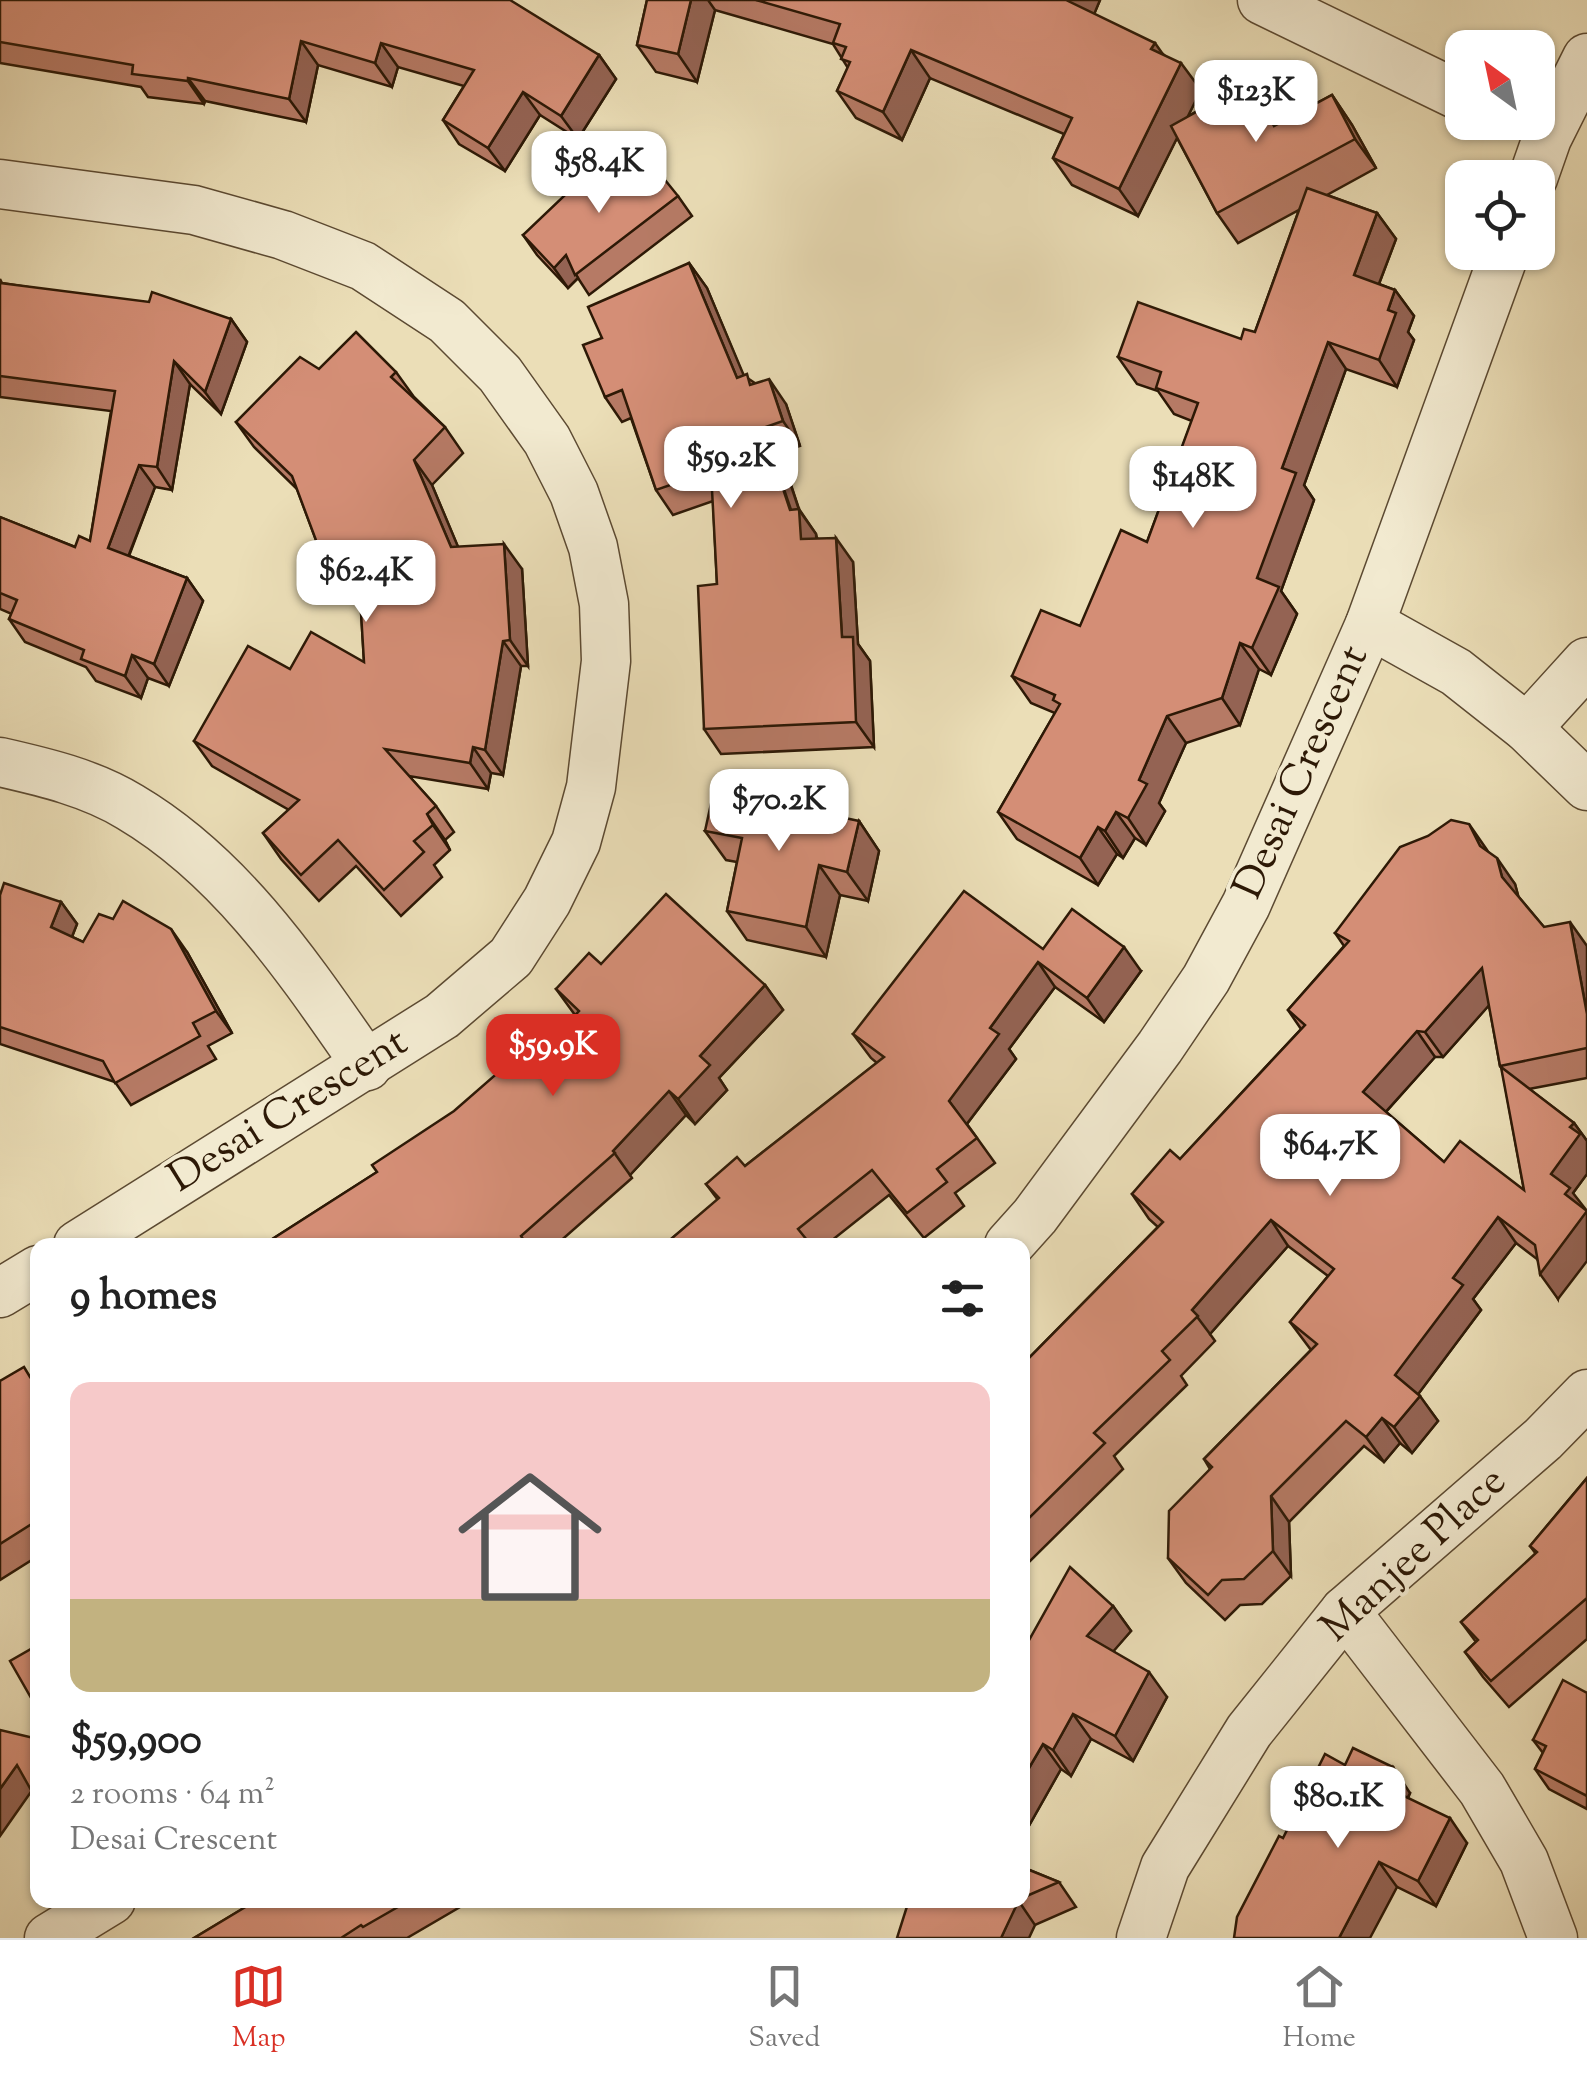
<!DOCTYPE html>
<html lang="en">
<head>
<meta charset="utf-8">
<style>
  :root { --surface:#fff; --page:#f2f2f2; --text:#222; --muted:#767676; --line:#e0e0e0; --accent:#d93025 }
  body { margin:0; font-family:"Sorts Mill Goudy",serif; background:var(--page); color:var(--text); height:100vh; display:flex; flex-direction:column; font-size:38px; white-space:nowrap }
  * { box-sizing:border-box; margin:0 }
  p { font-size:32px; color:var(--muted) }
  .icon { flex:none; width:55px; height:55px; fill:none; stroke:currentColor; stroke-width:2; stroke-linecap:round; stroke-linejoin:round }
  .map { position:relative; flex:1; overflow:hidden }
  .side { position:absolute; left:30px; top:1238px; width:1000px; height:670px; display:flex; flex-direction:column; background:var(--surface); border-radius:20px; box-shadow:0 2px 8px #0004 }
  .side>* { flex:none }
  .needle { width:65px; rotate:327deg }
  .fabs { position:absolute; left:1445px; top:30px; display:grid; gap:20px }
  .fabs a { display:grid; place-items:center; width:110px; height:110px; border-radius:20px; background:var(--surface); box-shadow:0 2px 8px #0004; font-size:50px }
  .price { position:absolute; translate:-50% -85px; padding:0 22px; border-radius:20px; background:#fff; color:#222; font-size:32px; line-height:65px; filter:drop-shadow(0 2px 5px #0008) }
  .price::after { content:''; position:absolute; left:50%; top:60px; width:30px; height:22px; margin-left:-15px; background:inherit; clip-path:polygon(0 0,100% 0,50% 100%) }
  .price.active { background:var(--accent); color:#fff }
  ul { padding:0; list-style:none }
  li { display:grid; align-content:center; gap:20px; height:530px; padding:0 40px }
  li span { display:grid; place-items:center; height:310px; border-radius:20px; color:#555 }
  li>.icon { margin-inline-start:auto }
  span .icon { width:180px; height:180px; fill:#fffc; stroke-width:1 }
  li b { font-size:42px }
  h2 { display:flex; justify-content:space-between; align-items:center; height:120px; padding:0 40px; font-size:42px }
  .dock { display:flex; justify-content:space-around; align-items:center; height:140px; border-top:2px solid var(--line); background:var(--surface); font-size:28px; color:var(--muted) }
  .dock a { display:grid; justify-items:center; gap:5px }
  .dock .active { color:var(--accent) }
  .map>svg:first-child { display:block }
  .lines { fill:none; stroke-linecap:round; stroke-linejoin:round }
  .minor-casing { stroke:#5c4a32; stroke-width:51 }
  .minor { stroke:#f2ead0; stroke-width:48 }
  .wall { fill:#b67a65; stroke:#2d1906; stroke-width:2.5; fill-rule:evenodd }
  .shaded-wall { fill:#946353; stroke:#2d1906; stroke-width:2.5 }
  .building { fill:#d48e76; stroke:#2d1906; stroke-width:2.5 }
  .labels { text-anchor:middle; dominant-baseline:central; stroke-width:8; stroke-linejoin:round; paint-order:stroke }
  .street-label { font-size:42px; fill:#2d1906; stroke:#f2ead0 }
</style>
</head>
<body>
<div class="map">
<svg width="1587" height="1938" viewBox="0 0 1587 1938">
  <rect width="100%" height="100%" fill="#ebdeb7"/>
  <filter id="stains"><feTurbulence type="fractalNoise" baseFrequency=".002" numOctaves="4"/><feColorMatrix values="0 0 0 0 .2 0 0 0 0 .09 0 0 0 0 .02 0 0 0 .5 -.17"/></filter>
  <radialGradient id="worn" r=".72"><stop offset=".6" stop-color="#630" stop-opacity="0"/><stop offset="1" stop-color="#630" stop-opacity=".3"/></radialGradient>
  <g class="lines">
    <g class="minor-casing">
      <g id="minor">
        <polyline points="1262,0 1462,97"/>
        <polyline points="1533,178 1547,138 1587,58"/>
        <polyline points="0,184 194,210 283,235 363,266 447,321 500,374 547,440 574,493 593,547 604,604 606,661 591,787 576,842 547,901 511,957 442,1016 78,1245"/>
        <polyline points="1370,624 1456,672 1527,728 1587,786"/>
        <polyline points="1527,728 1587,662"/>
        <path d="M 0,762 C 44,772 91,783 130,807 C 233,868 300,970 367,1066"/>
        <polyline points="1009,1245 1035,1216 1160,1047 1206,979 1246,905 1370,624 1505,252"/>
        <polyline points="0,1293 38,1270"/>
        <polyline points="1345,1611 1482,1789 1524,1861 1553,1938"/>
        <polyline points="49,1938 111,1900"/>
        <polyline points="1141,1938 1165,1867 1249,1731 1345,1611 1543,1439 1587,1394"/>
      </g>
    </g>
    <use href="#minor" class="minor"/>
  </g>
  <g class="wall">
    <polygon points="0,0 599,55 616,79 578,139 540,115 505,171 459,144 443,120 464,86 398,67 392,87 318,65 306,122 205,101 204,104 148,97 141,87 0,63"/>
    <polygon points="647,0 1100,0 1094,14 1163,54 1201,90 1188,116 1236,90 1243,101 1278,124 1332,95 1352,125 1376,168 1327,195 1377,213 1396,239 1379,284 1395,290 1414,316 1408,332 1414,340 1397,387 1346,369 1304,485 1314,500 1281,591 1297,614 1271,675 1259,669 1240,725 1186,743 1159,803 1165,811 1146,845 1135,838 1123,858 1117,854 1098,885 1017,839 998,812 1055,713 1031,703 1012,676 1080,626 1147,542 1192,421 1174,414 1158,391 1137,384 1118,357 1241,339 1255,332 1299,210 1238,243 1217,213 1177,138 1138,216 1072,185 1053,158 1064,134 930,78 902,140 856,118 837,91 848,68 833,44 715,10 697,82 656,72 637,45"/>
    <polygon points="605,194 678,196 692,216 589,295 578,278 568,288 537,255 523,235"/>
    <polygon points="689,263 707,288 743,375 786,404 800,446 780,452 799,509 816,534 817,538 853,562 858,644 870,661 874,747 721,754 704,729 717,584 713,501 673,515 656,490 631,418 622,422 605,397 602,338"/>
    <polygon points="0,279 2,283 231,319 247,342 221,414 190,384 172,490 155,487 129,556 187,578 203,601 169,686 148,678 141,698 96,681 86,667 25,642 9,619 12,614 0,609 0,517 75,547 90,541 111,411 0,397"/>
    <polygon points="319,369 396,372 414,397 445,427 463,453 432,485 458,547 522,569 528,666 521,666 503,775 491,773 488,789 409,776 436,806 454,832 445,840 450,850 434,865 442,877 401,916 356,866 319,901 281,859 263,833 289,810 212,766 194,741 290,669 364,662 359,577 341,584 323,559 297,489 254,447 236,422"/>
    <polygon points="859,821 879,851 868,901 840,895 826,957 747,940 727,911 737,862 726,860 705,831"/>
    <path d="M 1488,852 L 1515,884 L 1518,896 L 1544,927 L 1587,946 L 1587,1078 L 1529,1089 L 1574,1123 L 1587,1141 L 1587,1174 L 1573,1193 L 1558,1299 L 1537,1259 L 1516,1243 L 1473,1299 L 1481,1310 L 1418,1394 L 1438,1421 L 1412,1453 L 1400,1443 L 1384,1462 L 1364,1446 L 1289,1522 L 1291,1576 L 1262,1604 L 1240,1605 L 1225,1620 L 1186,1583 L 1168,1558 L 1210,1469 L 1204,1459 L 1311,1350 L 1290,1322 L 1328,1276 L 1288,1246 L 1210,1334 L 1215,1341 L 1181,1376 L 1187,1385 L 1114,1456 L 1123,1469 L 1022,1569 L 1022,1365 L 1158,1227 L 1149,1219 L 1132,1194 L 1180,1159 L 1301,1029 L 1288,1010 L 1344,946 L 1335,933 ZM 1489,1005 L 1500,1066 L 1502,1069 L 1524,1190 L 1444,1162 L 1386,1112 L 1435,1057 L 1443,1057 Z"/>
    <polygon points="0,895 61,902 77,924 72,937 83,942 187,952 232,1033 208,1046 216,1059 131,1105 115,1082 0,1044"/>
    <polygon points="1043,949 1141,971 1104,1022 1055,987 1009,1049 1016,1059 967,1124 995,1163 955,1193 964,1206 924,1238 889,1195 826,1245 664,1245 718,1200 706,1184 745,1166 877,1063 871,1058 853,1034"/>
    <polygon points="601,964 765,985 783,1010 719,1078 727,1090 695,1124 686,1115 630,1175 632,1178 556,1245 263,1245 377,1172 526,1068 575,1015 556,989"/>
    <polygon points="38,1372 38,1556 0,1580 0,1381 30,1376"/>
    <polygon points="1587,1478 1587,1639 1509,1707 1483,1677 1465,1652 1476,1642 1461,1622 1536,1554 1530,1546"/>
    <polygon points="1113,1606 1131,1631 1113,1651 1167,1697 1133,1761 1091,1739 1071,1776 1061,1769 1022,1838 1022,1648 1024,1649"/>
    <polygon points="1587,1693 1587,1809 1549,1789 1535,1769 1543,1753 1533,1740"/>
    <polygon points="38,1739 38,1799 32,1791"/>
    <polygon points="1345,1765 1410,1793 1408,1798 1467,1843 1436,1906 1397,1887 1283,1838"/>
    <polygon points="1022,1867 1059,1882 1076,1907 1035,1925 909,1900 1022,1900"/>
    <polygon points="257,1900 472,1900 407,1938 194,1938"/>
  </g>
  <g class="shaded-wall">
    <polygon points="691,0 708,0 715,10 697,82 678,54"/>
    <polygon points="1069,0 1100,0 1088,29 1068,1"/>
    <polygon points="301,41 318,65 306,122 289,99"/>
    <polygon points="381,43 398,67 392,87 375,63"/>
    <polygon points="1155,43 1174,70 1151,49"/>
    <polygon points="911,50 930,78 902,140 883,112"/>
    <polygon points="599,55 616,79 578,139 561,116"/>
    <polygon points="1181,63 1201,90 1138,216 1119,189"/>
    <polygon points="188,78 205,101 204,104 188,81"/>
    <polygon points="523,92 540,115 505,171 488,148"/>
    <polygon points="1256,93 1277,122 1295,156 1274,126"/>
    <polygon points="1332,95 1352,125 1376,168 1355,139"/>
    <polygon points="1377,213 1396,239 1372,302 1354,275"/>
    <polygon points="566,255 578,278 568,288 554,268"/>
    <polygon points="689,263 707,288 755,402 737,378"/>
    <polygon points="1395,290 1414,316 1408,332 1414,340 1397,387 1379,360 1388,310"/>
    <polygon points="231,319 247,342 221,414 205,392"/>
    <polygon points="1328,342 1346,369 1304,485 1314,500 1281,591 1297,614 1271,675 1252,648 1257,578 1282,468"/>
    <polygon points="174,361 190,384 172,490 157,467"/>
    <polygon points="769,379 786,404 800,446 783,421"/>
    <polygon points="763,428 780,452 799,510 816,534 818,564 801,539"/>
    <polygon points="414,460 432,485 469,573 451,547"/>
    <polygon points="139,465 155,487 123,570 108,548"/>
    <polygon points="836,538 853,562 858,644 870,661 874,747 856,722 842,637"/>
    <polygon points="504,544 522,569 528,666 510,640"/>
    <polygon points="187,578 203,601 169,686 154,664"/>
    <polygon points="503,641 521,666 503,775 485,750"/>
    <polygon points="1240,643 1259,669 1240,725 1222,698"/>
    <polygon points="132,655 148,678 141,698 125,676"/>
    <polygon points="1167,716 1186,743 1159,803 1165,811 1146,845 1128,818 1139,780"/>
    <polygon points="473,747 491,773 488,789 470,763"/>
    <polygon points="1116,812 1135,838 1123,858 1105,831"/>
    <polygon points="427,814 445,840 450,850 433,825"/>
    <polygon points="859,821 879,851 868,901 847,872"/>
    <polygon points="1469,824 1487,850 1498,872 1480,846"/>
    <polygon points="1098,827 1117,854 1098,885 1080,858"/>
    <polygon points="1497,858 1515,884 1520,902 1502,877"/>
    <polygon points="819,865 840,895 826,957 806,927"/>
    <polygon points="61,902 77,924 67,949 51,927"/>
    <polygon points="1570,922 1587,946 1587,1014"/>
    <polygon points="171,929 187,952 232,1033 216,1011"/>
    <polygon points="1124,947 1141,971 1104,1022 1087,998"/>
    <polygon points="1038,962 1055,987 1009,1049 1016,1059 966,1125 949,1101 990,1028"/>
    <polygon points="1482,968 1500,993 1443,1057 1425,1032"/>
    <polygon points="765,985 783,1010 719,1078 727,1090 695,1124 678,1099 700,1056"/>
    <polygon points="1417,1031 1435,1057 1381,1117 1363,1092"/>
    <polygon points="669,1091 686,1115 630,1175 613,1151"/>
    <polygon points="1574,1123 1587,1141 1587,1174 1573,1193 1587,1211 1587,1261 1558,1299 1540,1274 1551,1174 1570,1127"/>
    <polygon points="1498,1217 1516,1243 1473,1299 1481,1310 1413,1401 1395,1375 1453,1278"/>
    <polygon points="1271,1220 1288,1246 1210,1334 1192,1310"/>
    <polygon points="1420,1396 1438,1421 1412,1453 1394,1427"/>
    <polygon points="1382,1418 1400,1443 1384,1462 1366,1437"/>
    <polygon points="1271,1496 1289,1522 1291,1576 1273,1551"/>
    <polygon points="1113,1606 1131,1631 1105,1661 1087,1636"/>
    <polygon points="1149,1672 1167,1697 1133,1761 1115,1736"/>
    <polygon points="1073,1714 1091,1739 1071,1776 1053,1750"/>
    <polygon points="1043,1744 1061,1769 1022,1838 1022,1780"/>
    <polygon points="17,1765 33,1789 0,1836 0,1789"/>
    <polygon points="1393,1767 1410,1793 1401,1811 1383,1786"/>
    <polygon points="1450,1818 1467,1843 1436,1906 1418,1881"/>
    <polygon points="1379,1862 1397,1887 1370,1938 1339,1938"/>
    <polygon points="1018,1900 1035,1925 1029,1938 1001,1938"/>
  </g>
  <g class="building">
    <polygon points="0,0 510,0 599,55 561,116 523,92 488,148 443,120 474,70 381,43 375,63 301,41 289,99 188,78 188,81 132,74 133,65 0,42"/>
    <polygon points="647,0 691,0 678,54 637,45"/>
    <polygon points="756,0 1069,0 1068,1 1155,43 1151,49 1181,63 1119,189 1053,158 1072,118 911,50 883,112 837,91 850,62 841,59 846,47 833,43 840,24"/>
    <polygon points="1236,90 1242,101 1256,93 1274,126 1332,95 1355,139 1217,213 1171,126"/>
    <polygon points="644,154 678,196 575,275 566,255 554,268 523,235 587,174 605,194"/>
    <polygon points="1307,188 1377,213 1354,275 1395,290 1388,310 1396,313 1379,360 1328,342 1282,468 1296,473 1257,578 1279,587 1252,648 1240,643 1222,698 1167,716 1139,780 1147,784 1128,818 1116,812 1105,831 1098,827 1080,858 998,812 1060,704 1053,700 1055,695 1012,676 1041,610 1080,626 1121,530 1147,542 1198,403 1156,388 1161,372 1118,357 1138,302 1241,339 1244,329 1255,332"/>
    <polygon points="689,263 737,378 747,374 750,385 769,379 783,421 763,428 790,510 799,509 801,539 836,538 842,637 853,637 856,722 704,729 698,586 717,584 711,471 656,490 622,390 605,397 583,345 602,338 588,307"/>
    <polygon points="0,283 149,302 152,292 231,319 205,392 174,361 157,467 139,465 108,548 187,578 154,664 132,655 125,676 81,659 84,650 9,619 17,600 0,593 0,517 75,547 79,536 90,541 115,391 0,376"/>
    <polygon points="356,332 396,372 391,377 445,427 414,460 451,547 504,544 510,640 503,641 485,750 473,747 470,763 385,749 436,806 427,814 433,825 414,841 424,852 384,890 338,840 301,875 263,833 299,800 194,741 248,646 290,669 311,632 364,662 357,546 323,559 292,476 236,422 300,357 319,369"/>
    <polygon points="714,790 859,821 847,872 819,865 806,927 727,911 742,838 705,831"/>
    <polygon points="1451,820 1469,824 1480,846 1497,858 1502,877 1544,927 1570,922 1587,1014 1587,1048 1500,1066 1482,968 1425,1032 1417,1031 1363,1092 1444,1162 1460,1141 1524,1190 1501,1067 1574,1123 1570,1127 1580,1134 1551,1174 1570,1188 1565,1194 1587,1211 1540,1274 1535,1245 1498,1217 1453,1278 1463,1285 1395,1375 1420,1396 1394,1427 1382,1418 1366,1437 1346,1421 1271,1496 1273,1551 1244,1579 1222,1580 1208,1595 1168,1558 1169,1511 1212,1467 1204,1459 1317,1344 1290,1322 1334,1269 1271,1220 1192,1310 1198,1316 1162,1351 1170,1360 1094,1433 1105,1443 1022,1525 1022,1365 1163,1222 1132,1194 1170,1150 1180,1159 1305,1025 1288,1010 1349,941 1335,933 1400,847 1428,836"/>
    <polygon points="4,883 61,902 51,927 83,942 99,914 113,919 123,901 171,929 216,1011 193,1023 200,1036 115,1083 103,1061 0,1027 0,895"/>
    <polygon points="964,891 1043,949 1072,909 1124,947 1087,998 1038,962 990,1028 999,1034 949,1101 977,1138 937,1169 947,1182 907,1213 872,1170 798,1229 811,1245 664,1245 719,1198 706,1184 737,1157 745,1166 884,1057 853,1034"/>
    <polygon points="666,894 765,985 700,1056 710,1065 678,1099 669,1091 613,1151 615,1153 521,1236 526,1244 263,1245 377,1172 372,1165 454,1111 517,1056 526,1068 579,1011 556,989 589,953 601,964"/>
    <polygon points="24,1367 30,1377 38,1372 38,1520 0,1544 0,1381"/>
    <polygon points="1587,1478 1587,1598 1491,1681 1465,1652 1478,1640 1461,1622 1537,1552 1530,1546"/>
    <polygon points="1070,1567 1113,1606 1087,1636 1149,1672 1115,1736 1073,1714 1053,1750 1043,1744 1022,1780 1022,1648 1024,1649"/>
    <polygon points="38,1645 38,1710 10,1661"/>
    <polygon points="1563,1680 1587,1693 1587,1796 1535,1769 1546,1746 1533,1740"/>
    <polygon points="0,1730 38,1739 38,1787 31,1790 17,1765 0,1789"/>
    <polygon points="1353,1748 1393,1767 1383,1786 1450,1818 1418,1881 1379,1862 1339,1938 1234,1938 1237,1917 1279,1836 1283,1838 1325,1754 1345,1765"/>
    <polygon points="1022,1867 1059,1882 1022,1898"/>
    <polygon points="257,1900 410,1900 363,1927 361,1925 341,1938 194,1938"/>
    <polygon points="909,1900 1019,1900 1001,1938 897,1938"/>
  </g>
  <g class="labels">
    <g class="street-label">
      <text transform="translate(1303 773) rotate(-66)">Desai Crescent</text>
      <text transform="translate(289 1112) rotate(-32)">Desai Crescent</text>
      <text transform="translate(1415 1556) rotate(-43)">Manjee Place</text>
    </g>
  </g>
  <rect width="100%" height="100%" filter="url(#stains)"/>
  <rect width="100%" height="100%" fill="url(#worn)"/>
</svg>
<div class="fabs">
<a><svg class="needle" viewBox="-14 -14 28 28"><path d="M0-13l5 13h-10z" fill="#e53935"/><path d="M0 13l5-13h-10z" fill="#767676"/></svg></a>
<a><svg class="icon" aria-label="locate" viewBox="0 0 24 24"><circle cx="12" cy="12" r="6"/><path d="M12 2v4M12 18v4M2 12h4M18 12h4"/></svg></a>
</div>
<b class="price" style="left:1256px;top:145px">$123K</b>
<b class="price" style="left:599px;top:216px">$58.4K</b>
<b class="price" style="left:731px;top:511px">$59.2K</b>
<b class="price" style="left:1193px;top:531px">$148K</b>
<b class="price" style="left:366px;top:625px">$62.4K</b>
<b class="price" style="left:779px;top:854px">$70.2K</b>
<b class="price active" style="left:553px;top:1099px">$59.9K</b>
<b class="price" style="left:1330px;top:1199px">$64.7K</b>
<b class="price" style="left:1338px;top:1851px">$80.1K</b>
<section class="side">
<h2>9 homes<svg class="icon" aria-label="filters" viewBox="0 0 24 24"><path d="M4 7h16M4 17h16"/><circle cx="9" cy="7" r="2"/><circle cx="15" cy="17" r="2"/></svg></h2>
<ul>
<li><span style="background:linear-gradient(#f6c9c9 70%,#c2b280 0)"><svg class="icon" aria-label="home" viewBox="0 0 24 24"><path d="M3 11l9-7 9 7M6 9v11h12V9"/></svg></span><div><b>$59,900</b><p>2 rooms · 64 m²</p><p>Desai Crescent</p></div></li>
</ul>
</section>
</div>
<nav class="dock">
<a class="active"><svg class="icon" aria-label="map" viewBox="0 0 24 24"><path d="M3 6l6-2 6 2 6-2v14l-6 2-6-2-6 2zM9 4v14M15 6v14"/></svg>Map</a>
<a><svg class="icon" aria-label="saved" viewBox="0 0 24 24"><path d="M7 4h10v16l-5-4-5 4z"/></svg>Saved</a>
<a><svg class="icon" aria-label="home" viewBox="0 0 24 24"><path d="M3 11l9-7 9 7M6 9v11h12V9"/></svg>Home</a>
</nav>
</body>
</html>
